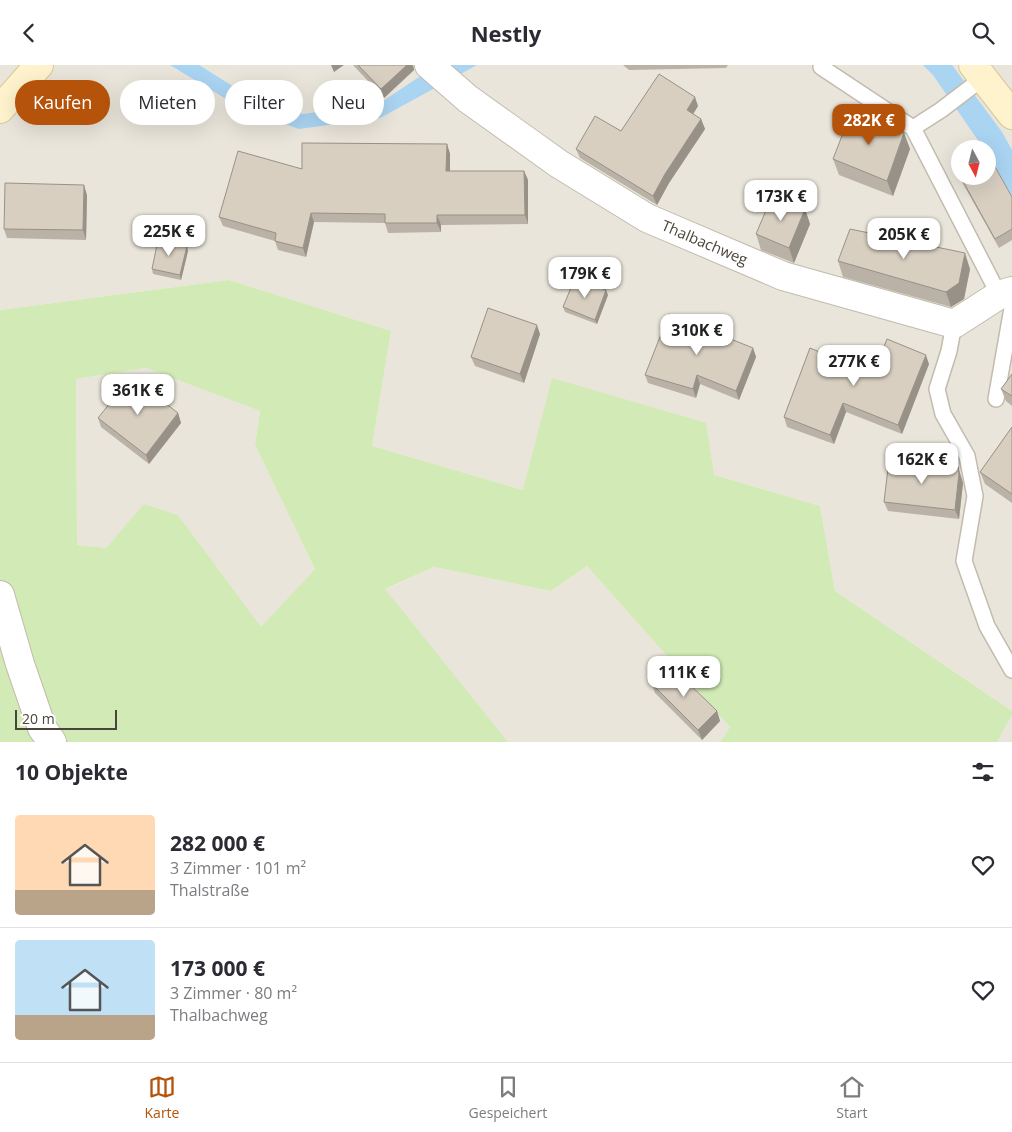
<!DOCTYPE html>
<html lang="de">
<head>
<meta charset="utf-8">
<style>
  :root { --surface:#fff; --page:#f2f2f3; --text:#2b2b33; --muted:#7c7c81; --line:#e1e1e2; --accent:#b45309 }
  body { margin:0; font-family:"Open Sans",sans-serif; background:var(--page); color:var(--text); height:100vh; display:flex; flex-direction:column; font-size:19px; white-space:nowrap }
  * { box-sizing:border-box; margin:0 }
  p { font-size:16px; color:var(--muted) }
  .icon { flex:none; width:28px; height:28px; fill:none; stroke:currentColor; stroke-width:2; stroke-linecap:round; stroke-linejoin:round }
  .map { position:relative; height:677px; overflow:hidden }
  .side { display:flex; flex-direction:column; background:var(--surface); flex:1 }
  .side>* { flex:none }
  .top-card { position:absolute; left:15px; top:15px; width:500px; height:45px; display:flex; gap:10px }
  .needle { width:32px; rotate:173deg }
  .controls { position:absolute; left:951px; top:75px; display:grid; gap:10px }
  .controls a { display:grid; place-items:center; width:45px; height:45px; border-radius:50%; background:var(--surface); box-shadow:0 5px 20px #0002; font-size:25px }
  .scale { position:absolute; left:15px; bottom:12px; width:102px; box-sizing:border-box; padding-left:5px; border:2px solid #4b4439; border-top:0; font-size:14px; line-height:18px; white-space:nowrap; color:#4b4439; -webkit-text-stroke:4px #fff; paint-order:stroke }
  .price { position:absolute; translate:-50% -42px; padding:0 11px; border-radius:10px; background:#fff; color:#222; font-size:16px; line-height:32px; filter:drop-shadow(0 1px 2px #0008) }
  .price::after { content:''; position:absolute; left:50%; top:30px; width:15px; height:11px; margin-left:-8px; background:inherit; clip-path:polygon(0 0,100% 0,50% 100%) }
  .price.selected { background:var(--accent); color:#fff }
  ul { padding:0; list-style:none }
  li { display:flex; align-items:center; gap:15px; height:125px; padding:0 15px }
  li+li { border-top:1px solid var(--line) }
  li span { display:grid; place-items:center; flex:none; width:140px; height:100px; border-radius:5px; color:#555 }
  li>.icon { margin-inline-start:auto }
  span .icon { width:60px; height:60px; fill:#fffc; stroke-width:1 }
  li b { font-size:21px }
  h2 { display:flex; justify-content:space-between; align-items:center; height:60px; padding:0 15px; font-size:21px }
  .chip { padding:0 18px; border-radius:22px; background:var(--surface); box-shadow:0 5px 20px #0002; font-size:18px; line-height:45px }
  .chip.selected { background:var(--accent); color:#fff }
  header { display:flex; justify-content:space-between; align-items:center; height:65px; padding:0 15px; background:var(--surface); font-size:22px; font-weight:700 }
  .menu { display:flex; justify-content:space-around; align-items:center; height:70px; border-top:1px solid var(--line); background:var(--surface); font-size:14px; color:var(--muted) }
  .menu a { display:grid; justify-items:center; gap:2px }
  .menu .selected { color:var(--accent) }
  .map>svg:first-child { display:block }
  .residential { fill:#eae5da; fill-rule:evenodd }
  .green { fill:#d2eab5; fill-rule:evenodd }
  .water { fill:#a9d4f2 }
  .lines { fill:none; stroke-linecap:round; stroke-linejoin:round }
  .service-casing { stroke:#c2bbae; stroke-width:18 }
  .minor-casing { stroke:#c2bbae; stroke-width:30 }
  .secondary-casing { stroke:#d6c79b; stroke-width:30 }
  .service { stroke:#fff; stroke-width:15 }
  .minor { stroke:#fff; stroke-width:28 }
  .secondary { stroke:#fff3cd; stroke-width:28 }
  .wall { fill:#bab2a6 }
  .shaded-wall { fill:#979187 }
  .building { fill:#d8cfc1; stroke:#979187 }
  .labels { text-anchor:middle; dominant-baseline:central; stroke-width:5; stroke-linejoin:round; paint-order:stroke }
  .street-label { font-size:15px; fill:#4b4439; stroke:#fff }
</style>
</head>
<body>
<header><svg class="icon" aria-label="back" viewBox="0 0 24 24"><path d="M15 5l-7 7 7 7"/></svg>Nestly<svg class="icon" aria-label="search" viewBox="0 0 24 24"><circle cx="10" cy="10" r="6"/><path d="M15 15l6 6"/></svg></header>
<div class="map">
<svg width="1012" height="677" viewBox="0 0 1012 677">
  <rect width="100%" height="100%" fill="#f6f3ec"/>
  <g class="residential">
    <path d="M 0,0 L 1012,0 L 1012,646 L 835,526 L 820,441 L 714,410 L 523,425 L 372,381 L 391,266 L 229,215 L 0,245 ZM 960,84 L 988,84 L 988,111 L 960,111 Z"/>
    <polygon points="146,303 260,346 255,380 315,504 261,563 178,450 144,440 106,483 77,480 76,314"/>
    <polygon points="587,501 730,662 720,677 508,677 384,525 434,502 551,526"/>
    <polygon points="1012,650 1012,677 997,677"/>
  </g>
  <path class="green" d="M 229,215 L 391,266 L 372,381 L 523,425 L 552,313 L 706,358 L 714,410 L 820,441 L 835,526 L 1012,646 L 1012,650 L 997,677 L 720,677 L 730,662 L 587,501 L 551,526 L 434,502 L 385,524 L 508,677 L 0,677 L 0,245 ZM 146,303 L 260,346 L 255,380 L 315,504 L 261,562 L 178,450 L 144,439 L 106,483 L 77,480 L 76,314 Z"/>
  <g class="water">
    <polygon points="170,0 199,0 247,30 303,49 380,38 437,0 477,0 380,53 299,64 241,43"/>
    <polygon points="923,0 952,0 1002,67 1012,85 1012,131 988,89 988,84 984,84 933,10"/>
  </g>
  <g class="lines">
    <g class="service-casing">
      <g id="service">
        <polyline points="821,2 913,63"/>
        <polyline points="983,13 941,45 913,63 999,230"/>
        <polyline points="954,259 949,286 937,324 943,349 967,391 975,431 964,496 987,561 1012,605"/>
        <polyline points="996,334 1012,243"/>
      </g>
    </g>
    <g class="minor-casing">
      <g id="minor">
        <polyline points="429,0 468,34 559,99 647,153 783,211 954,259 999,230 1012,226"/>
        <polyline points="0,530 20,599 42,663 52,677"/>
      </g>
    </g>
    <g class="secondary-casing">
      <g id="secondary">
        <polyline points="973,0 1012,50"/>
        <polyline points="0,44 39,0"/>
      </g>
    </g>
    <use href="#service" class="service"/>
    <use href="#minor" class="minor"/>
    <use href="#secondary" class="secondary"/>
  </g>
  <g class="wall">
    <polygon points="353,0 413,0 414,5 384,33"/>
    <polygon points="623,0 728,0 726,3 629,5"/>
    <polygon points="698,41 693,49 701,54 705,64 669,118 657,140 580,93 576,84 621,66"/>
    <polygon points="904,68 910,84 893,131 839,110 833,94"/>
    <polygon points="447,79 450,89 450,106 524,106 528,115 528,159 441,160 441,167 388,168 385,158 314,157 306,192 278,185 275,176 223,161 219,152 302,104"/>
    <polygon points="958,108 1012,132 1012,175 999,183 962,117"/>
    <polygon points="87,130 86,175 7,173 4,164"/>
    <polygon points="805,144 810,159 794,198 761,185 756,169"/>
    <polygon points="188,186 181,215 153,209 152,204"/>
    <polygon points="838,196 970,204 964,234 951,242 843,212"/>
    <polygon points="608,230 597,259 565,247 563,242"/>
    <polygon points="540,269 524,318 475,301 471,292"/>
    <polygon points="753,283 756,292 739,335 700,319 696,333 648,318 645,310"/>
    <polygon points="929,299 902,369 846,347 834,379 787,362 784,352 873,309"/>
    <polygon points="1012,309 1012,341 1006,336 1001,324"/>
    <polygon points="178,348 181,358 149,399 101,362 98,353"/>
    <polygon points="1012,362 1012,438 985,419 980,407"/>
    <polygon points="958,402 963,418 959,454 888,446 884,437"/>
    <polygon points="652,619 717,646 720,656 702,675 655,628"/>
  </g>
  <g class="shaded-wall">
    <polygon points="331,0 344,0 334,7"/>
    <polygon points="407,0 413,0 414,5 384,33 381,24"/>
    <polygon points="695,32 698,41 690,54 687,45"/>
    <polygon points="701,54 705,64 669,118 657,140 653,131 665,109"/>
    <polygon points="904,68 910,84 893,131 887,116"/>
    <polygon points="447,79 450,89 450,115 446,106"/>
    <polygon points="524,106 528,115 528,159 525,150"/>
    <polygon points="84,120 87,130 86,175 83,165"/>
    <polygon points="805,144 810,159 794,198 789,183"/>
    <polygon points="311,148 314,157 306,192 303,183"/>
    <polygon points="437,150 441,160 441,167 437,158"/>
    <polygon points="187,181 188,186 181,215 180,210"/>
    <polygon points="965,188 970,204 964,234 951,242 946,227"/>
    <polygon points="606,225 608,230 597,259 595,255"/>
    <polygon points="537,260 540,269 524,318 520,309"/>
    <polygon points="753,283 756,292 739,335 736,326"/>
    <polygon points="926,290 929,299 902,369 898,360"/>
    <polygon points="697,310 700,319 696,333 693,324"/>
    <polygon points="843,338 846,347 834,379 830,370"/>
    <polygon points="178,348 181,358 149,399 146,390"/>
    <polygon points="958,402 963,418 959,454 955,445"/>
    <polygon points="717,646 720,656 702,675 698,665"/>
  </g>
  <g class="building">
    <polygon points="358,0 407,0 381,24"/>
    <polygon points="659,9 695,32 687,45 701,54 665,109 653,131 576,84 595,51 621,66"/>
    <polygon points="852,45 904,68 887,116 833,94"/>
    <polygon points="302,78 447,79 446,106 524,106 525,150 437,150 437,158 385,158 385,149 311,148 303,183 275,176 276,168 219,152 238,86 302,104"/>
    <polygon points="989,91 1012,132 1012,164 995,174 960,111 988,111 988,92"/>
    <polygon points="5,118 84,120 83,165 4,164"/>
    <polygon points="772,131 805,144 789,183 756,169"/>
    <polygon points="850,164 965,188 959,218 946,227 838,196"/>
    <polygon points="158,175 187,181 180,210 152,204"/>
    <polygon points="575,213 606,225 595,255 563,242"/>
    <polygon points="488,243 537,260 520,309 471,292"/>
    <polygon points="669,249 753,283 736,326 697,310 693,324 645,310"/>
    <polygon points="887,274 926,290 898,360 843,338 830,370 784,352 810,283 873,309"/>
    <polygon points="1012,309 1012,331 1001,324"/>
    <polygon points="131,312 178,348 146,390 98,353"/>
    <polygon points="1012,362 1012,429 980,407"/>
    <polygon points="889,395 958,402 959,408 955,445 884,437"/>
    <polygon points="670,600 717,646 698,665 652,619"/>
  </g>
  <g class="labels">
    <g class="street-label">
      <text transform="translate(705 177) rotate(23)">Thalbachweg</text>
    </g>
  </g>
</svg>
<div class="controls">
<a><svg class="needle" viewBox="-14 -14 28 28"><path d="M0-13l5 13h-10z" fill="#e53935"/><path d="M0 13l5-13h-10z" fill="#7c7c81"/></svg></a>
</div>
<div class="scale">20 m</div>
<b class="price selected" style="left:869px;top:81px">282K €</b>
<b class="price" style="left:781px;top:157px">173K €</b>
<b class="price" style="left:169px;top:192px">225K €</b>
<b class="price" style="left:904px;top:195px">205K €</b>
<b class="price" style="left:585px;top:234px">179K €</b>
<b class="price" style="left:697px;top:291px">310K €</b>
<b class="price" style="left:854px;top:322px">277K €</b>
<b class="price" style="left:138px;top:351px">361K €</b>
<b class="price" style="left:922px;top:420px">162K €</b>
<b class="price" style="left:684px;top:633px">111K €</b>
<div class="top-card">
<a class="chip selected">Kaufen</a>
<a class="chip">Mieten</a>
<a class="chip">Filter</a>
<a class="chip">Neu</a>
</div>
</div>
<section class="side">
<h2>10 Objekte<svg class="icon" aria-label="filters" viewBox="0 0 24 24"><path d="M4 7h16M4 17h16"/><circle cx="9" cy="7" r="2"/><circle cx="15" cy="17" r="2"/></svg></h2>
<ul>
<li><span style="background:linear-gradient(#ffd9b3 75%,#b9a48a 0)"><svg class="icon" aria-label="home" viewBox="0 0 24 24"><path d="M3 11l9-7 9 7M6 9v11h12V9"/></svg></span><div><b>282 000 €</b><p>3 Zimmer · 101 m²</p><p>Thalstraße</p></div><svg class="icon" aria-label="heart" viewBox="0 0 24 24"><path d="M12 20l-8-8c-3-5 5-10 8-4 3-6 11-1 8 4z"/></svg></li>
<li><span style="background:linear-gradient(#bfe0f5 75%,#b9a48a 0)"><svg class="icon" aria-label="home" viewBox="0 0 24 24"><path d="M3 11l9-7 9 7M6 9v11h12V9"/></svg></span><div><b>173 000 €</b><p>3 Zimmer · 80 m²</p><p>Thalbachweg</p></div><svg class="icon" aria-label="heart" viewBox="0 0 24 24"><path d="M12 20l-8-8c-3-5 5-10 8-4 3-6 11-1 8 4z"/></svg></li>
</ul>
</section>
<nav class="menu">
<a class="selected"><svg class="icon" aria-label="map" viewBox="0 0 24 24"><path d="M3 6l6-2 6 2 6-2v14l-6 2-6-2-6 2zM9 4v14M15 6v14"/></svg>Karte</a>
<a><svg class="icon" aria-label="saved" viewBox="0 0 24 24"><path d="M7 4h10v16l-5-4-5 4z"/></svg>Gespeichert</a>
<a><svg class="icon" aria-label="home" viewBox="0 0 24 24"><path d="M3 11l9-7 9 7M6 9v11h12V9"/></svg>Start</a>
</nav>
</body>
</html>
